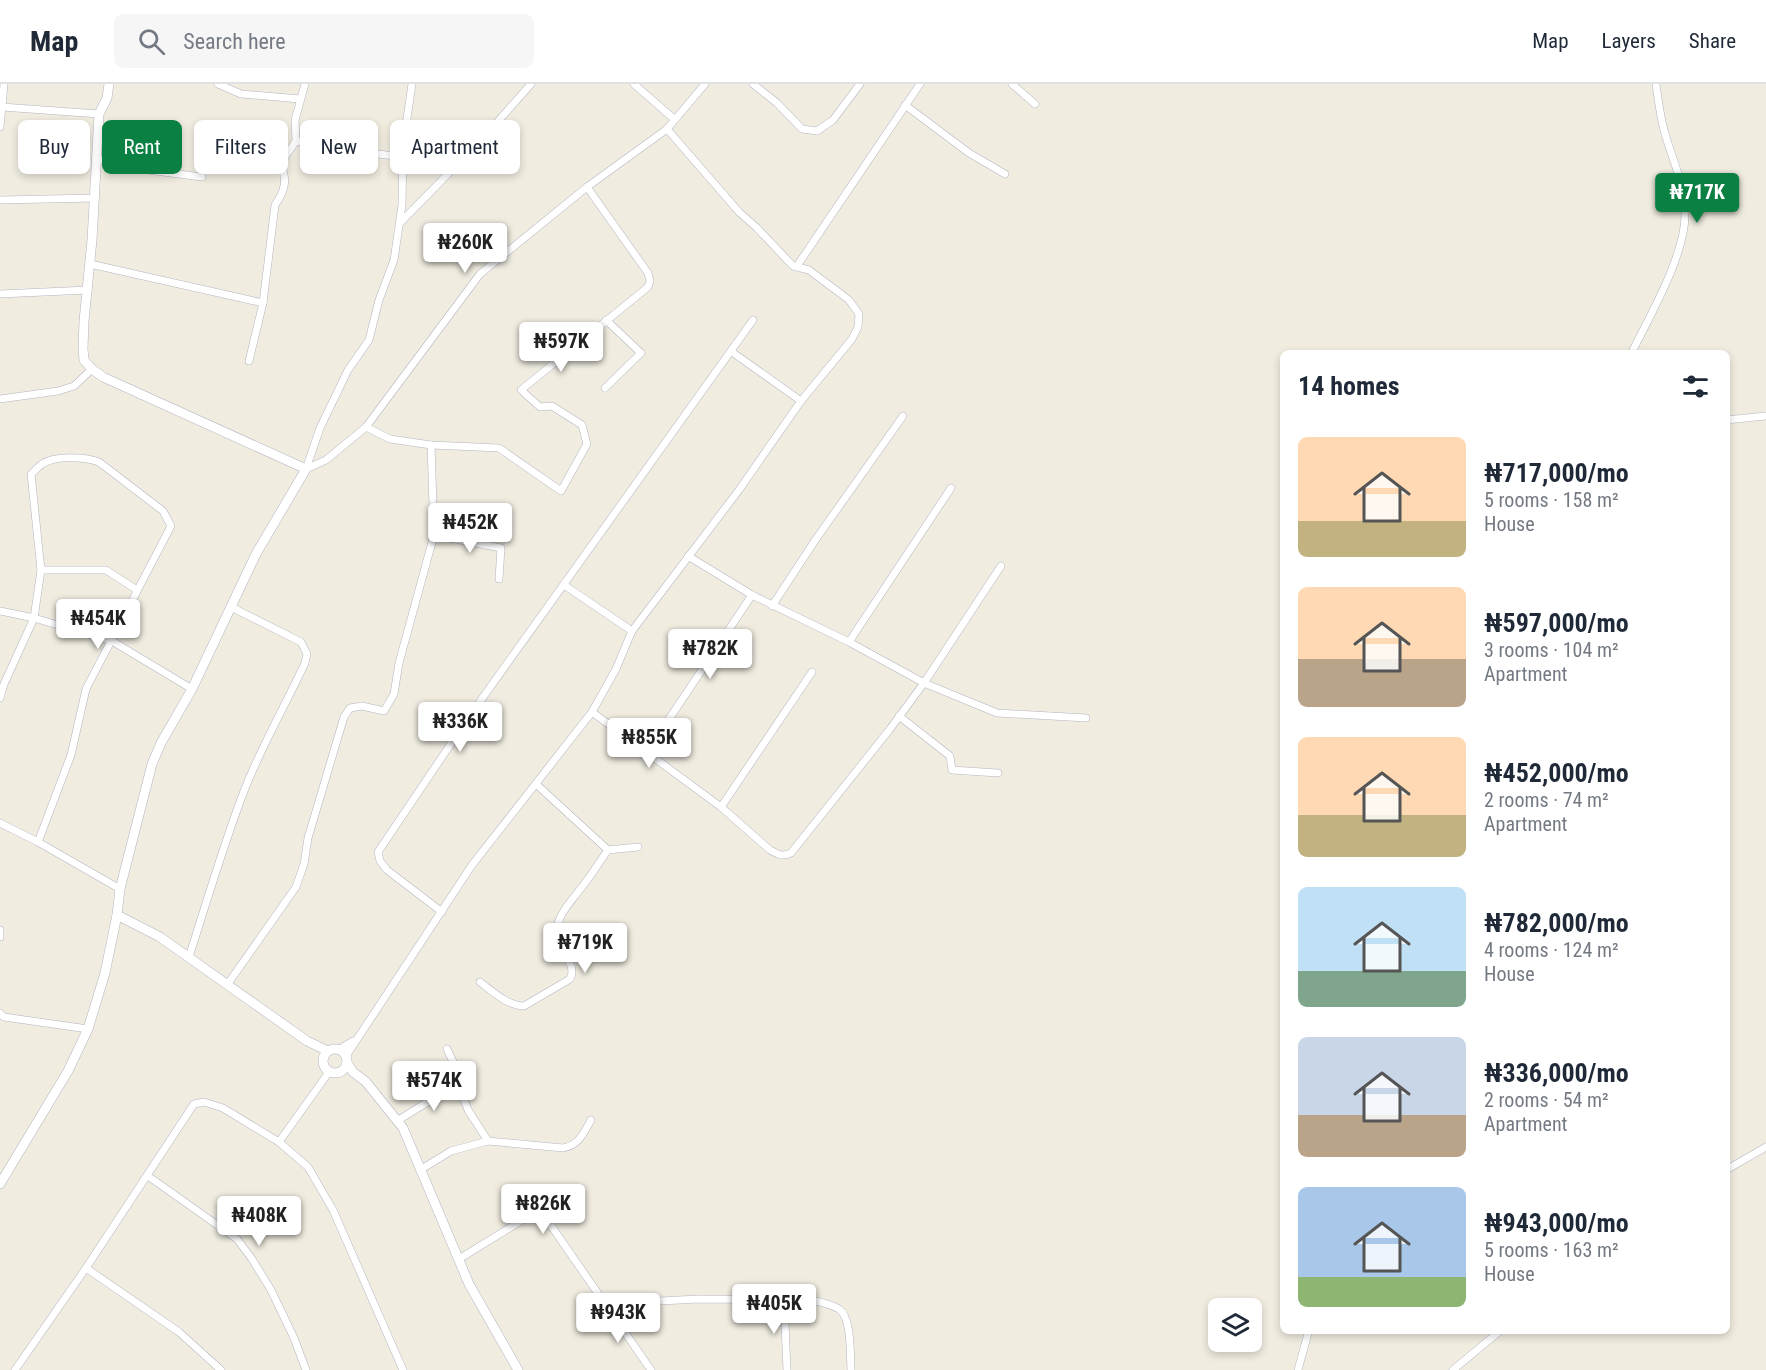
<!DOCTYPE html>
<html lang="en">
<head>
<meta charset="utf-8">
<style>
  :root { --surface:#fff; --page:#f6f6f7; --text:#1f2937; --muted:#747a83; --line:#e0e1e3; --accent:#0b8043 }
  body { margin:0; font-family:"Roboto Condensed",sans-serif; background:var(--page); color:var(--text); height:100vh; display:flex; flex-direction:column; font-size:22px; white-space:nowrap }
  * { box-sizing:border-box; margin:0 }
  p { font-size:20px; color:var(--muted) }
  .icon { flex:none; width:33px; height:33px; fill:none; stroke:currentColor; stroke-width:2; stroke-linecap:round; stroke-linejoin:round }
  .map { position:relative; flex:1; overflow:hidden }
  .panel { position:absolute; left:1280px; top:266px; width:450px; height:984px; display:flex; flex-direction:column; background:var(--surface); border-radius:9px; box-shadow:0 3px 9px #0003 }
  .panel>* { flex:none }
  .banner { position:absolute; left:18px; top:36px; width:570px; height:54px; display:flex; gap:12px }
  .tools { position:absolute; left:1208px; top:1214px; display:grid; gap:12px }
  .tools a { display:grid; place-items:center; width:54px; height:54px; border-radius:9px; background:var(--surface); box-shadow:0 3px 9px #0003; font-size:30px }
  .price { position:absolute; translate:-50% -51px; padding:0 14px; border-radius:6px; background:#fff; color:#222; font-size:20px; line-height:39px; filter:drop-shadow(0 2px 3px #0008) }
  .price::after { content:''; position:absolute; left:50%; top:36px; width:18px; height:14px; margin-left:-9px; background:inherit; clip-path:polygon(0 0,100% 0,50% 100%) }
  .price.on { background:var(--accent); color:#fff }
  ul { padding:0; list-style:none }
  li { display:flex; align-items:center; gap:18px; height:150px; padding:0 18px }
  li span { display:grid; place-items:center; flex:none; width:168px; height:120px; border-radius:9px; color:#555 }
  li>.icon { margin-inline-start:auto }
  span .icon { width:72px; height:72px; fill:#fffc; stroke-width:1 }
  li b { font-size:26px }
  h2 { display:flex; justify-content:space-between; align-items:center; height:72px; padding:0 18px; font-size:26px }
  .pill { padding:0 21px; border-radius:9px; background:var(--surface); box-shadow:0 3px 9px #0003; font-size:21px; line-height:54px }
  .pill.on { background:var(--accent); color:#fff }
  header { display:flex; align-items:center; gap:36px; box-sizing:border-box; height:84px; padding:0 30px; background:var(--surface); border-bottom:2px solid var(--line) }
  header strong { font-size:28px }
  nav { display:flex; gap:33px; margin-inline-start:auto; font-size:21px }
  .search { width:420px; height:54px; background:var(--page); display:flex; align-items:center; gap:15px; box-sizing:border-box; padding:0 21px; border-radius:9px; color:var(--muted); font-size:22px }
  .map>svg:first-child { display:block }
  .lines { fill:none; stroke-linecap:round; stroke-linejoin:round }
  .minor-casing { stroke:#b4b4c2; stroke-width:8 }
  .tertiary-casing { stroke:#b4b4c2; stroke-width:10 }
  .minor { stroke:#fff; stroke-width:7 }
  .tertiary { stroke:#fff; stroke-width:9 }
</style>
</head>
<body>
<header>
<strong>Map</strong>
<div class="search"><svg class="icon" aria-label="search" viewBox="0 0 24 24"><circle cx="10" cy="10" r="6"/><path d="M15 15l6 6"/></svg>Search here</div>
<nav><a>Map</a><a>Layers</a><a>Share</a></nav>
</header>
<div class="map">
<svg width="1766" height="1286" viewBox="0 0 1766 1286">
  <rect width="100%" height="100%" fill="#f0ece0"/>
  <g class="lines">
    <g class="minor-casing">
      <g id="minor">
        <polyline points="218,0 241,10 300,15"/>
        <polyline points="634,0 674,35"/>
        <polyline points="753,0 777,19 802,45 817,47 833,36 860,0"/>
        <polyline points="1012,0 1035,20"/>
        <polyline points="905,21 969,69 1005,90"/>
        <polyline points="2,23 99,30"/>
        <polyline points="0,43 4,0"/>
        <polyline points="296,57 353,67 403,73"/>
        <polyline points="97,75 140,85 202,93"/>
        <polyline points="0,116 95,114"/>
        <polyline points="400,139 484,53 531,0"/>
        <polyline points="90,180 263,219"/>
        <polyline points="797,182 920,0"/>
        <polyline points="0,210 88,206"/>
        <polyline points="732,268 801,317"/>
        <path d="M 1632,268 C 1650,232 1685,171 1685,131 C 1686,102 1671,73 1664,46 C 1660,31 1658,15 1656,0"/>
        <path d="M 249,277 L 263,219 L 275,121 C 285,107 288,95 280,80 L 296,57 L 295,36 L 305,0"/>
        <polyline points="605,304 641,269 606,236"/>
        <polyline points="0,315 58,307 74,302 92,285"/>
        <polyline points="1726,336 1766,332"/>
        <polyline points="366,343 390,355 431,361 499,364 561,407 587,360 582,341 552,322 540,323 521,306 648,203 650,197 648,189 587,103"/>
        <polyline points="306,385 326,376 366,343 480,190 587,103 667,45 705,0"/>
        <polyline points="306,385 320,344 348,286 369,256 379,216 394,176 402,121 403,62 412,0"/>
        <polyline points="434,451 501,464 499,495"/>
        <polyline points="688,472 752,511 849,558 924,599 997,629 1086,634"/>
        <polyline points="41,486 106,486 137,506"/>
        <polyline points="564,501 632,547"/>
        <polyline points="772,522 816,455 903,332"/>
        <polyline points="0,527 34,534 112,557 192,605"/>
        <polyline points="849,558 951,404"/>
        <path d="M 0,614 L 4,600 L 34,534 L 41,486 L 31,390 C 35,387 38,383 42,380 C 55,371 85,373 99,378 L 163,427 L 171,442 L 86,605 L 71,671 L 38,758"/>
        <path d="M 592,628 L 721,723 L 770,766 C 779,771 782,773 791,769 L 890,645 L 924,599 L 1001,482"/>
        <polyline points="899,632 950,672 952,686 998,689"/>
        <polyline points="647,668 752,511"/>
        <polyline points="536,700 608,766 638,763"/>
        <polyline points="721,723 812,588"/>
        <polyline points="0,739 38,758 120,805"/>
        <polyline points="442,828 387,786 380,777 378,768 471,630 753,236"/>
        <polyline points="0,846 0,853"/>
        <path d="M 189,873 C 207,817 223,762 244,707 C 261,663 285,622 305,579 L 307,570 L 301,558 L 231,523"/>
        <path d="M 480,898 C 492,907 508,922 524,922 L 570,895 C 579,878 554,867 556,849 C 558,831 568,821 578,808 C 589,795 598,780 608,766"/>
        <polyline points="227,901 296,803 304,780 308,754 344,633 350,624 362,622 384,627 394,610 399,579 434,451 431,361"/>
        <polyline points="0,929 4,933 88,945"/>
        <polyline points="447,965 457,986 458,999 468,1026 488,1057"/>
        <polyline points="338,966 353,957"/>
        <polyline points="346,972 472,781 592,628 616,585 632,547 739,406 801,317 852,255 858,243 859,230 849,216 809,186 793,182 757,144 739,128 667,45"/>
        <polyline points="397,1037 458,999"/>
        <polyline points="279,1058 329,988"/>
        <path d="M 420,1086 L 451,1067 L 488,1057 L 563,1064 C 579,1061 583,1050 591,1036"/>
        <polyline points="1726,1086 1766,1063"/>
        <polyline points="148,1092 237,1155 252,1175 271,1206 294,1254 306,1286"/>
        <path d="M 459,1175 L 524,1135 C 536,1131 543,1134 552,1143 L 651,1286"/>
        <polyline points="86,1184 179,1248 221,1286"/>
        <polyline points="784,1217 787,1286"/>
        <path d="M 605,1220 L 698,1215 L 811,1216 C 821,1218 831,1220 839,1225 C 852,1234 850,1271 851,1286"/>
        <polyline points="15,1286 86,1184 194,1020 204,1018 223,1024 279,1058 308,1083 333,1126 403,1286"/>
        <polyline points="1298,1286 1309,1246"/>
        <polyline points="1453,1286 1501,1246"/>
      </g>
    </g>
    <g class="tertiary-casing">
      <g id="tertiary">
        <polyline points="117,831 160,853 307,957 328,967"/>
        <circle cx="335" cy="977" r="12"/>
        <polyline points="347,979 353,988 366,998 403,1044 469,1200 518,1286"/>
        <polyline points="0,1100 68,987 88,945 105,889 117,831 120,805 152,680 161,659 192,605 256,470 306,385 103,293 92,285 84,276 83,265 84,237 92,156 99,30 107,14 109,0"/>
      </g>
    </g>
    <use href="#minor" class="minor"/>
    <use href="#tertiary" class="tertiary"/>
  </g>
</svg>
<div class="tools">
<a><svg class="icon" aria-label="layers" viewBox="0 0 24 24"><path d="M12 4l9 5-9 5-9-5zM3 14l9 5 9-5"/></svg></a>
</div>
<b class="price on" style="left:1697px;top:140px">₦717K</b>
<b class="price" style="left:465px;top:190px">₦260K</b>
<b class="price" style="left:561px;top:289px">₦597K</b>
<b class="price" style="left:470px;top:470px">₦452K</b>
<b class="price" style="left:98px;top:566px">₦454K</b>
<b class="price" style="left:710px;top:596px">₦782K</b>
<b class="price" style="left:460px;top:669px">₦336K</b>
<b class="price" style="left:649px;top:685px">₦855K</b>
<b class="price" style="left:585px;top:890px">₦719K</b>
<b class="price" style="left:434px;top:1028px">₦574K</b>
<b class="price" style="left:543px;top:1151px">₦826K</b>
<b class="price" style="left:259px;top:1163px">₦408K</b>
<b class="price" style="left:774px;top:1251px">₦405K</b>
<b class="price" style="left:618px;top:1260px">₦943K</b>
<div class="banner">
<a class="pill">Buy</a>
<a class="pill on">Rent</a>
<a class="pill">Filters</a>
<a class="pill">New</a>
<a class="pill">Apartment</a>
</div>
<section class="panel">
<h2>14 homes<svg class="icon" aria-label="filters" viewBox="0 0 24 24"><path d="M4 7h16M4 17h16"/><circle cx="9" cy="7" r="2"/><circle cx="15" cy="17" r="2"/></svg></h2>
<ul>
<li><span style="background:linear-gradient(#ffd9b3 70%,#c2b280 0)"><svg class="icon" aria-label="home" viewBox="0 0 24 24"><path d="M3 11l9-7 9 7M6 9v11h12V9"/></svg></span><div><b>₦717,000/mo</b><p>5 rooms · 158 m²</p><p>House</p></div></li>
<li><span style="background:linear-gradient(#ffd9b3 60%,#b9a48a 0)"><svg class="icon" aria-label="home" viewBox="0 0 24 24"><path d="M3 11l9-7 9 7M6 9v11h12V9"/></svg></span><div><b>₦597,000/mo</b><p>3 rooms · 104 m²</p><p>Apartment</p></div></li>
<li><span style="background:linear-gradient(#ffd9b3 65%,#c2b280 0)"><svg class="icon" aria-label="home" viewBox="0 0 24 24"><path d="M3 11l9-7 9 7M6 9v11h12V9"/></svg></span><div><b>₦452,000/mo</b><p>2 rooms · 74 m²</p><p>Apartment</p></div></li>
<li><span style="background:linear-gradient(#bfe0f5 70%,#7fa58c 0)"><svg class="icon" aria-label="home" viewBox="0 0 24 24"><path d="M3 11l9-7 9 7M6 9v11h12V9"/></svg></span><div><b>₦782,000/mo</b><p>4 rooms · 124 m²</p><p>House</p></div></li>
<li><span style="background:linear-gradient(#c9d6e8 65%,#b9a48a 0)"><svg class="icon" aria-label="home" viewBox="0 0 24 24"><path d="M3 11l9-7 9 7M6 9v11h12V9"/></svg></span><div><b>₦336,000/mo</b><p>2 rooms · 54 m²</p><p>Apartment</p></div></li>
<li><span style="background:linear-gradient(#a9c7e8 75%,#8fb573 0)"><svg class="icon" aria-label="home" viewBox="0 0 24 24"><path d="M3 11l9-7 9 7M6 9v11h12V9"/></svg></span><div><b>₦943,000/mo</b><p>5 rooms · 163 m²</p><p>House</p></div></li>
</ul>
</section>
</div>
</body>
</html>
